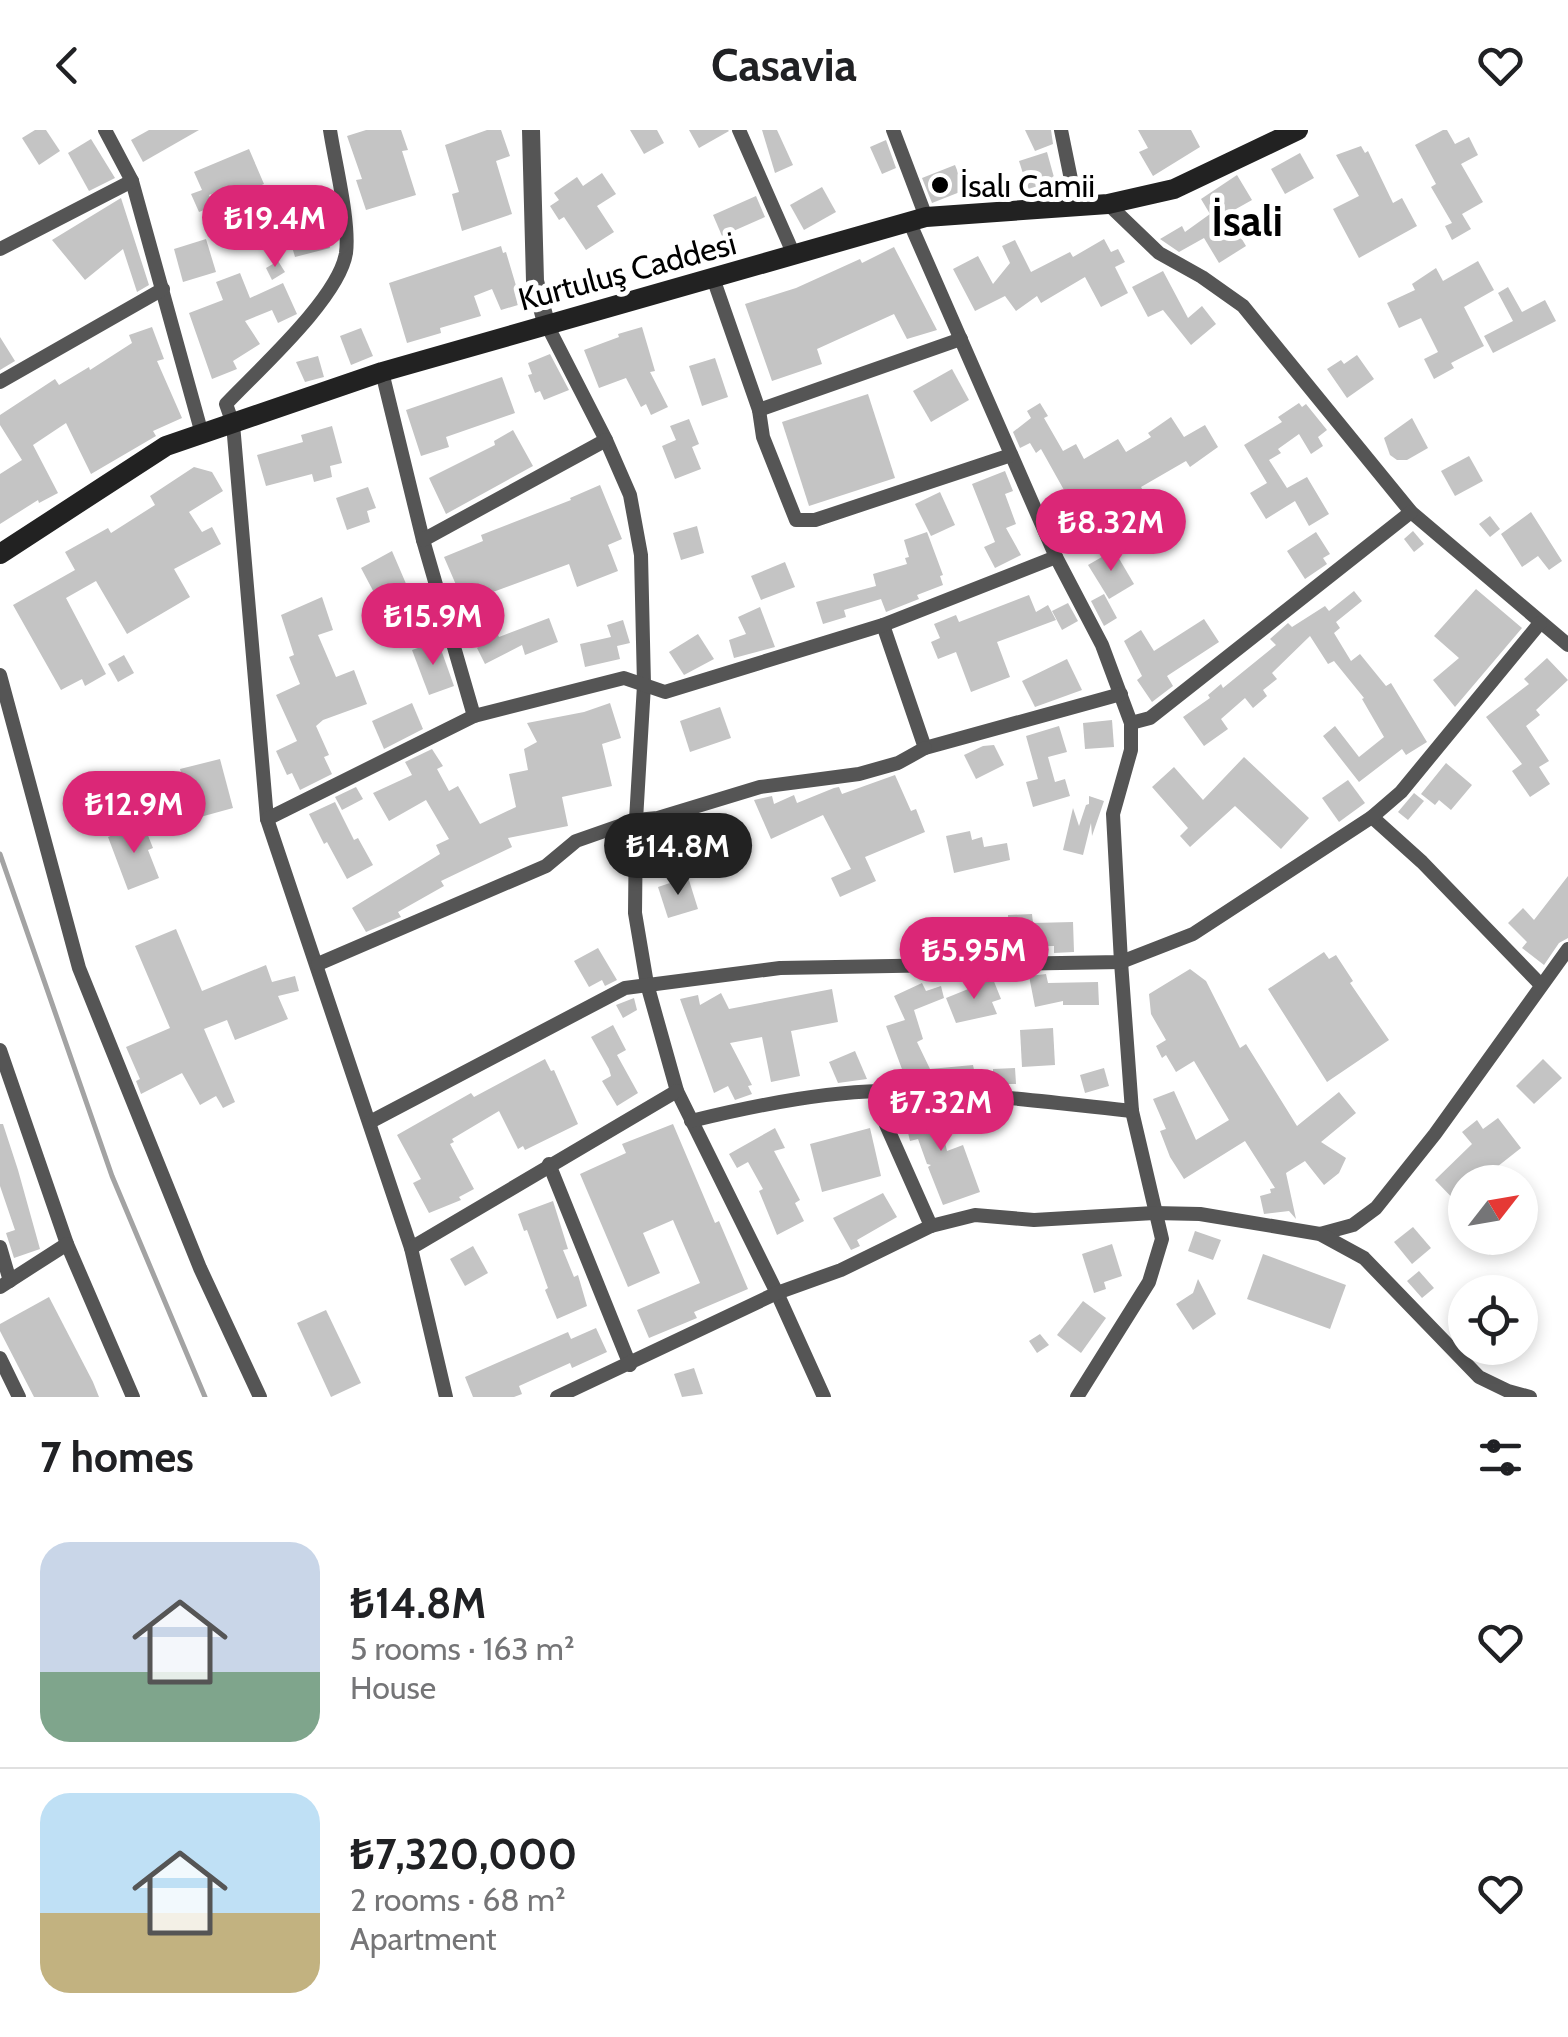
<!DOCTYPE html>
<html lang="en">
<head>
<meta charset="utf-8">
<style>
  :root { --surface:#fff; --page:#f2f2f2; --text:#202124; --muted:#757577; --line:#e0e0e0; --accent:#db2777 }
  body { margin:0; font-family:Cabin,sans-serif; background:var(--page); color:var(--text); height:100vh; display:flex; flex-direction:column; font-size:38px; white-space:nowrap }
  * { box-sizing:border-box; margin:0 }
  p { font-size:32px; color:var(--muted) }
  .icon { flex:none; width:55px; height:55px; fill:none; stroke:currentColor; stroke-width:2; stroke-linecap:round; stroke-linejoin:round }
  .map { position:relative; height:1267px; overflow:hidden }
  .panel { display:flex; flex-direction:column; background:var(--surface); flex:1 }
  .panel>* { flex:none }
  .needle { width:65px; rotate:59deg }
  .fabs { position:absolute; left:1448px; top:1035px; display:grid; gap:20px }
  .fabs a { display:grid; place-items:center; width:90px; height:90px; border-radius:50%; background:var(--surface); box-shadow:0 5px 15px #0003; font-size:50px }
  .price { position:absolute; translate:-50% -85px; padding:0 22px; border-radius:35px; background:var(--accent); color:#fff; font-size:32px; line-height:65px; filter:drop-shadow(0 2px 5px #0008) }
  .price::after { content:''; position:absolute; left:50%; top:60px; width:30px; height:22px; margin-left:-15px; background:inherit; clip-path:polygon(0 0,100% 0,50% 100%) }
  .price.active { background:#222; color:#fff }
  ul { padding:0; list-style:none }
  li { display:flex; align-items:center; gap:30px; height:250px; padding:0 40px }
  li+li { border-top:2px solid var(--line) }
  li span { display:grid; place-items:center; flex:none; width:280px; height:200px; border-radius:30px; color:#555 }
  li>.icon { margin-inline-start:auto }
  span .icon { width:120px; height:120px; fill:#fffc; stroke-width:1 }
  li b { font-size:42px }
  h2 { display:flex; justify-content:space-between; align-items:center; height:120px; padding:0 40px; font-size:42px }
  header { display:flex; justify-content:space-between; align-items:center; height:130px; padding:0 40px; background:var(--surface); font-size:45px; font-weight:700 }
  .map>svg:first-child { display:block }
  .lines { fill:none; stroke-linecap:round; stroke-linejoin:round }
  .stream { stroke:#a3a3a3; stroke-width:5 }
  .building { fill:#c4c4c4 }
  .minor { stroke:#555; stroke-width:14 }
  .tertiary { stroke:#555; stroke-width:18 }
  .secondary { stroke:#222; stroke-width:20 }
  .poi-dot { fill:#000; stroke:#fff; stroke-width:4 }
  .labels { text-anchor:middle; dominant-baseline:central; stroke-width:10; stroke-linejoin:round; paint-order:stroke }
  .poi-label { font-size:32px; fill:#000; stroke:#fff; text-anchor:start }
  .street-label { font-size:32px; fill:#000; stroke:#fff }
  .district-label { font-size:42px; font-weight:bold; fill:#000; stroke:#fff }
</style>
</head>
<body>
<header><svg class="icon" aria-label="back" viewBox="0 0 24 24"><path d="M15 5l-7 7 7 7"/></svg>Casavia<svg class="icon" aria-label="heart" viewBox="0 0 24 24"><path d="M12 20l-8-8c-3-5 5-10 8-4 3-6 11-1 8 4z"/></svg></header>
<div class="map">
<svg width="1568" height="1267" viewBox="0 0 1568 1267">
  <rect width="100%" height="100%" fill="#fff"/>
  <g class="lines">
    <polyline class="stream" points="0,724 112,1046 205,1267"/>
  </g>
  <g class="building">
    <polygon points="35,0 46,0 60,21 39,35 22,8"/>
    <polygon points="149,0 199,0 143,32 131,10"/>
    <polygon points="366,0 401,0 408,20 402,21 416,65 366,80 356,50 362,49 347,6"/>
    <polygon points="487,0 501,0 510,26 496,31 512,84 462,101 452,64 459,62 445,15"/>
    <polygon points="630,0 657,0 664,13 644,24"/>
    <polygon points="689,0 728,0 729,1 699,18"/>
    <polygon points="762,0 777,0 793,35 775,43"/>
    <polygon points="1025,0 1051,0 1053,14 1035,21"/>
    <polygon points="1138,0 1191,0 1200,17 1153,46 1139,22 1148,18"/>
    <polygon points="1443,0 1447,0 1455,14 1469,7 1478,25 1461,34 1483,72 1462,84 1471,99 1452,110 1445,96 1452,93 1431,57 1436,54 1415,15"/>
    <polygon points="91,9 115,48 89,61 68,23"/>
    <polygon points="886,10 896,38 882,44 870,17"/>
    <polygon points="1361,16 1365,23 1368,21 1393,73 1402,68 1417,96 1359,128 1333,79 1359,66 1336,25"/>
    <polygon points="249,19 264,54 225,71 219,61 209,65 214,76 199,82 191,64 202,60 194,42"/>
    <polygon points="1047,22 1055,51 1028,59 1019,31"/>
    <polygon points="1300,23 1314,48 1285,64 1271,39"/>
    <polygon points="955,35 965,60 932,73 922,48"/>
    <polygon points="602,43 616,64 597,76 614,102 586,120 564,87 559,90 550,76 559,70 554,63 577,47 583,56"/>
    <polygon points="1237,45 1252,70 1227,84 1246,116 1219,133 1204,108 1179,122 1160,109 1182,96 1185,102 1210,84 1201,69"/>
    <polygon points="822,57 836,82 804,100 790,75"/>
    <polygon points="756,66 765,87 722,106 713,85"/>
    <polygon points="121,68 149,155 137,162 123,119 85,150 52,110"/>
    <polygon points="318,74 330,118 295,127 287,100 294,98 290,82"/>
    <polygon points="206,109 216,142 183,152 174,119"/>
    <polygon points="1104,109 1111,122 1118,119 1125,132 1115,137 1128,163 1101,177 1085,147 1041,173 1037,166 1016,181 1005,166 975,181 953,139 978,126 993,154 1010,133 1002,116 1015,110 1031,142 1070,122 1073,127"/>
    <polygon points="501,116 503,123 506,122 520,169 517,170 518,175 501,180 492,159 474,166 481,186 440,198 441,203 407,213 389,153"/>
    <polygon points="894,117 937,200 907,209 894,184 817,219 822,234 772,251 745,174 796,158 860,129 862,133"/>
    <polygon points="278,131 285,142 272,150 266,138"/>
    <polygon points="1478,131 1494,160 1464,177 1484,216 1451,233 1454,238 1434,249 1424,229 1438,222 1421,188 1399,198 1387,173 1415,160 1412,154 1436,138 1443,151"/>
    <polygon points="1163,141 1188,188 1202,176 1216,194 1191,215 1163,180 1148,187 1132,157"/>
    <polygon points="240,143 250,168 283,153 297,184 278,193 272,180 245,191 260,214 233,231 237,239 212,249 189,183 223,170 216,152"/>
    <polygon points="1508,157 1522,182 1545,170 1556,191 1493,223 1484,206 1513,191 1498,163"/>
    <polygon points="152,197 164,229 157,231 182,288 153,301 156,306 91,344 66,293 33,315 58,363 39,373 38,370 0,394 0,344 22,330 0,295 0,285 55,249 59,255 89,237 90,240 132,213 129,205"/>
    <polygon points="642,197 655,241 650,242 668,277 651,285 646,274 641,277 626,248 599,258 584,220 619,207 618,204"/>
    <polygon points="361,198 373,226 351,235 340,206"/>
    <polygon points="0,207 15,231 0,240"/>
    <polygon points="550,224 569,260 544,270 540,261 535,263 528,245 532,244 528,233"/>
    <polygon points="1357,225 1374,249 1347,268 1327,239 1341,230 1344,234"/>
    <polygon points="318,226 324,247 305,252 296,232"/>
    <polygon points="715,228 728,267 702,276 689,236"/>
    <polygon points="952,239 969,270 931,292 913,261"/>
    <polygon points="502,247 515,283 446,307 449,317 421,326 406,280"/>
    <polygon points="868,264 895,348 809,376 782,292"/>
    <polygon points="1040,273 1048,286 1044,288 1063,321 1076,314 1084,329 1118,309 1126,322 1151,307 1148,303 1171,287 1184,307 1205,295 1218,317 1190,337 1186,331 1141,357 1145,364 1126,377 1120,368 1077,392 1065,371 1069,369 1041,319 1036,323 1030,313 1020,318 1013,302 1031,288 1027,281"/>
    <polygon points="1299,273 1302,277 1306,274 1327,300 1318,307 1323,316 1311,324 1299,304 1278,319 1281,323 1269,330 1287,358 1307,347 1329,384 1309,396 1295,371 1266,389 1250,363 1267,353 1244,315 1282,292 1278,287"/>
    <polygon points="1412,288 1428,318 1407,330 1397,330 1390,325 1384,308"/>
    <polygon points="689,289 699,314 692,317 701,339 675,349 662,316 676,310 670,296"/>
    <polygon points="332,296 342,333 330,336 332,347 314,352 312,344 266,356 257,325 303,312 301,305"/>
    <polygon points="513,300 533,336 446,384 429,348 495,315 494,311"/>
    <polygon points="1469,326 1483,351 1455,366 1441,341"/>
    <polygon points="194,337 212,342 223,361 189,382 202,402 212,397 221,414 174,439 190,467 127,504 96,451 66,468 106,544 85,556 82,549 61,560 13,475 75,440 65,422 108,398 111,403 155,375 150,366"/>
    <polygon points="1005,341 1013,361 1005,364 1016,394 1006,398 1021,425 995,438 984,417 995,412 972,354"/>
    <polygon points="600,355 622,409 608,415 618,441 577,457 569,434 493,462 496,468 483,474 499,507 549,488 558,512 525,525 522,515 485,534 477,518 482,515 444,427 483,411 481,405 571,370 570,368"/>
    <polygon points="368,357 376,378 367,381 370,392 347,400 336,368"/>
    <polygon points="940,362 955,395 931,406 915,374"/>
    <polygon points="1531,382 1562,431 1549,440 1538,426 1522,437 1501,404"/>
    <polygon points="1490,386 1500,399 1490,407 1479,394"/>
    <polygon points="697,396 704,423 681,430 673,403"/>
    <polygon points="1413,401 1424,414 1414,422 1404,409"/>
    <polygon points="927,402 943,445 940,446 943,455 917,465 919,469 886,482 881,469 844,480 846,487 823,494 816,472 876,456 873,444 907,434 905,428 909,427 904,410"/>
    <polygon points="1316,402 1330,424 1323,428 1327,434 1305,449 1287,421"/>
    <polygon points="1114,420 1134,454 1109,469 1088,435"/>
    <polygon points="392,421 419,484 378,502 367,477 379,472 361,438"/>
    <polygon points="785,432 795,457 761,470 751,446"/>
    <polygon points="1476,459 1522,498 1455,577 1433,550 1459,528 1434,506"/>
    <polygon points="1354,461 1362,471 1336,492 1340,498 1334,503 1351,531 1360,524 1386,556 1391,553 1427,612 1406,625 1402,619 1359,652 1323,606 1335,596 1359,627 1384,607 1362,569 1364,568 1334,531 1328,534 1310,506 1272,543 1277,549 1263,560 1267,566 1253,578 1245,568 1221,589 1228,599 1204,616 1183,587 1210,568 1208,565 1221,554 1223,558 1276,515 1270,509 1288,493 1292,497 1325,476 1329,481"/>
    <polygon points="1104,464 1117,488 1104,496 1091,471"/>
    <polygon points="1029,465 1036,482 1048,475 1056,490 997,512 1010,547 971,562 956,522 938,529 931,512 940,508 934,494 956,485 959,492"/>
    <polygon points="322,467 333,500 318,505 336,547 354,540 367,574 323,590 316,596 329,625 324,627 332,644 300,660 292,643 287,645 276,621 297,611 276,565 300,554 289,527 294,525 281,485"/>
    <polygon points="1068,473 1078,491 1062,500 1052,481"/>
    <polygon points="760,477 775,517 734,528 729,510 746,504 738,487"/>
    <polygon points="1204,489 1219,512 1167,546 1173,556 1152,572 1137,550 1142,546 1124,511 1141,500 1154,521"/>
    <polygon points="623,490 630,513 617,516 620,529 585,537 580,514 611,507 607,495"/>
    <polygon points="698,504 714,529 684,545 669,522"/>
    <polygon points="438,511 454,556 429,565 412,520"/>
    <polygon points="124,525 134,543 118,552 108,534"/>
    <polygon points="1547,528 1568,550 1536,580 1540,585 1526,596 1549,631 1539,637 1550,654 1530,667 1512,641 1522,634 1486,587 1529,554 1524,549"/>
    <polygon points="1067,529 1082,560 1035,577 1022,551"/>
    <polygon points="412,573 423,599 384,619 372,591"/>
    <polygon points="610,573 621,608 602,614 612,656 562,667 568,696 508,708 512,717 441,751 444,756 398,782 401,787 366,802 352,778 440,724 436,715 449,709 426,670 389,691 373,663 412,645 405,632 432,619 443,636 437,639 449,661 458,656 480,694 516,677 509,644 528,640 524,619 537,612 527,593 584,582"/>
    <polygon points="720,577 731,608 690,622 680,591"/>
    <polygon points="1112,590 1114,617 1085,619 1083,593"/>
    <polygon points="1059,596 1067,622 1048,627 1055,652 1065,649 1070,666 1033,677 1026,652 1038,649 1026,606"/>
    <polygon points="994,615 1004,635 976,649 964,625 983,616"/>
    <polygon points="1244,627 1309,688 1281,719 1235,676 1190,717 1180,706 1188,698 1152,657 1174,637 1203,670"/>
    <polygon points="220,629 233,678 193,689 180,639"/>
    <polygon points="1446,633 1472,655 1451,680 1439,670 1435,675 1421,664"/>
    <polygon points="895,645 911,681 916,679 925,702 865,727 876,751 840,767 831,748 851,739 823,685 771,709 754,670 772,666 774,674 794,665 797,673 834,658 839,657 842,664"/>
    <polygon points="1348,650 1365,673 1339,692 1322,668"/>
    <polygon points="356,657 363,669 342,680 335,667"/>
    <polygon points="1414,663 1424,671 1408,690 1398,682"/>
    <polygon points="1089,666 1104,671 1092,706 1091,693 1083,725 1063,720 1073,678 1079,696 1086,675 1089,674"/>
    <polygon points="335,672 354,710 358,708 373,735 347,749 327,712 324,714 309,684"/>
    <polygon points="143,693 153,718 148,720 159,748 128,760 108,707"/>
    <polygon points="970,701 972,710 982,707 984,717 1007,713 1010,730 954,743 946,706"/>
    <polygon points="1568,746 1568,808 1559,813 1544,835 1522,818 1527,812 1508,793 1523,778 1534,790"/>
    <polygon points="688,747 698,779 668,788 658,757"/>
    <polygon points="1032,784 1033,793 1073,792 1074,822 1054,823 1054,816 1009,817 1008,785"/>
    <polygon points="176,799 202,861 266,835 272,852 295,846 299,861 278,866 288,889 235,910 227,890 204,899 235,972 223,978 216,966 200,975 182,943 141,964 136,951 140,949 126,917 170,898 135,816"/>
    <polygon points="598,818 617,850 605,856 602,850 589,857 574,831"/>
    <polygon points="1324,822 1329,829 1336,825 1353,851 1350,853 1389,910 1327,952 1268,859"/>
    <polygon points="1190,839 1206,851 1240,918 1246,914 1297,996 1339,962 1356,983 1321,1012 1346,1028 1339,1043 1324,1055 1305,1031 1286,1043 1296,1089 1289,1081 1264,1084 1260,1066 1271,1063 1270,1059 1275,1058 1245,1011 1184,1049 1170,1027 1160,1001 1166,999 1153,969 1174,961 1196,1010 1229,990 1194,931 1176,942 1166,925 1162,928 1156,916 1166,910 1151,884 1149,864"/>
    <polygon points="1046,844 1048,853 1098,852 1099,875 1063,875 1063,871 1035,877 1029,846"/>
    <polygon points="993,849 1001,869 992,872 997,884 956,893 946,868"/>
    <polygon points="922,853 926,861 941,856 944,868 914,880 923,909 917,912 930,939 973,935 976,949 965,954 919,951 916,946 906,950 886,896 905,890 894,866"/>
    <polygon points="832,859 838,892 791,901 800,946 771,952 762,907 730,913 752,955 748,956 752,964 735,970 728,956 714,963 680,869 698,865 700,875 721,863 729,879"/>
    <polygon points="634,868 637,880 623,888 616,875"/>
    <polygon points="613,895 626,920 617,925 638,963 617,976 602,951 611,946 609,939 591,907"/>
    <polygon points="1053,898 1055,935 1022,937 1020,900"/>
    <polygon points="855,921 867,949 838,953 829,932"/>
    <polygon points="545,929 551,941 554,940 578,994 525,1020 523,1016 518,1019 499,981 452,1009 454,1012 450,1014 474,1059 459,1067 461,1070 429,1083 413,1053 421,1049 397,1005 471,963 474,967"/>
    <polygon points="1543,929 1562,948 1534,974 1516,956"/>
    <polygon points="1015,938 1016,954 993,954 993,939"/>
    <polygon points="1104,938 1109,956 1085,963 1080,945"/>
    <polygon points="924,973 936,973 947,1021 963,1015 980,1062 943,1075 928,1037 931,1035 927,1034 918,1009 910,1011 902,978"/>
    <polygon points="1498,988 1521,1018 1488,1044 1497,1052 1465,1052 1465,1081 1435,1050 1472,1014 1462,1002 1477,990 1483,999"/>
    <polygon points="0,994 3,994 18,1040 40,1119 14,1128 6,1103 15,1100 0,1056"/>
    <polygon points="673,994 715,1093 719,1091 748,1159 694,1182 697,1188 649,1208 637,1180 700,1153 673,1090 643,1103 660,1143 628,1157 580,1044 626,1023 622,1014"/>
    <polygon points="775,998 785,1018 774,1021 800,1070 795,1073 804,1091 777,1105 759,1061 763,1059 748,1032 737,1038 729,1024"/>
    <polygon points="870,998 881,1046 822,1062 810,1014"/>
    <polygon points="883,1063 897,1087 857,1110 860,1116 851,1120 833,1088"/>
    <polygon points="553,1071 568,1119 563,1120 574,1147 578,1145 587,1176 557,1189 545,1160 548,1158 527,1100 524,1101 518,1084"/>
    <polygon points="1413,1097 1431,1118 1412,1134 1394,1112"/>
    <polygon points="1195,1101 1221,1110 1213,1130 1188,1121"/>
    <polygon points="1472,1108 1508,1108 1490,1125"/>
    <polygon points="1112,1114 1122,1146 1104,1152 1106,1159 1094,1163 1082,1124"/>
    <polygon points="473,1116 488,1143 465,1156 450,1129"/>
    <polygon points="1263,1124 1346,1155 1330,1199 1247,1169"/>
    <polygon points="1419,1141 1434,1158 1422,1168 1407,1151"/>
    <polygon points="1198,1149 1216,1184 1193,1200 1176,1174 1193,1163"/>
    <polygon points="49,1167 93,1252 99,1267 34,1267 0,1201 0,1194"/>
    <polygon points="1083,1171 1106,1188 1081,1223 1057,1205"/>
    <polygon points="326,1180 361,1253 331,1267 297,1193"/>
    <polygon points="596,1198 607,1222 572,1238 570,1233 519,1256 522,1264 514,1267 473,1267 465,1247 568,1202 571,1209"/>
    <polygon points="1040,1204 1049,1215 1037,1223 1029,1211"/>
    <polygon points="694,1238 703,1264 682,1267 674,1244"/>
  </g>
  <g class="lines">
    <g class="minor">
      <polyline points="105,0 132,51 202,304"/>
      <path d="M 330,0 C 335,33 350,92 346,123 C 339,168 258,240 226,274 L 233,294 L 267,689 L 411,1118 L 446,1267"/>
      <polyline points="739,0 794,125"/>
      <polyline points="893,0 926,87"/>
      <polyline points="1061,0 1076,74"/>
      <polyline points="1108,74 1159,123 1202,147 1243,176 1411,382 1568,515"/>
      <polyline points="909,91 1056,427 1102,515 1131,593 1131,620 1113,684 1121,832 1132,981 1162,1109 1149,1152 1077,1267"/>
      <polyline points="0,119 132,51"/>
      <polyline points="713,148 759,280 763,307 796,390 815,390 1011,325"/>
      <polyline points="546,193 606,310 630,365 641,425 644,555 636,690 635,783 647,854 677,961 777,1163 824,1267"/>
      <polyline points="382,242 423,410 474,586"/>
      <polyline points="0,252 163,159"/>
      <polyline points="759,280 961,209"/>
      <polyline points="423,410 606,310"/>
      <polyline points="883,495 925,618 1121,564"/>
      <polyline points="0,545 79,838 200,1138 260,1267"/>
      <polyline points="1131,593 1150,588 1411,382"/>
      <polyline points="1372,687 1422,732 1540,854"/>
      <polyline points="267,689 474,586 624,548 665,562 883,495 1056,427"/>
      <polyline points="318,834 546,736 576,711 636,690 658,688 760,657 859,644 898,633 925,618"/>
      <polyline points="0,920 67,1114 133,1267"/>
      <polyline points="877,961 879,979 931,1096"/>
      <path d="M 691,991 C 748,977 823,962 880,961 C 964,961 1048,972 1132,981"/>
      <polyline points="370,992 625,858 780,838 1121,832 1193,804 1372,687 1401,662 1540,493"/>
      <polyline points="549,1034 630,1235"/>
      <polyline points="1320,1104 1353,1095 1376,1078 1435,1004 1568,819"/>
      <polyline points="0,1117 10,1151"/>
      <polyline points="411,1118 677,961"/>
      <polyline points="0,1157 67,1114"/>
      <polyline points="0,1228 19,1267"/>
      <polyline points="557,1267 777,1163 841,1140 931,1096 975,1085 1034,1090 1154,1083 1200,1084 1320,1104 1364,1128 1479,1247 1508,1261 1530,1267"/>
    </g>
    <polyline class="tertiary" points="531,0 535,151 546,193"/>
    <polyline class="secondary" points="0,424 166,316 382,242 926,87 1108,74 1174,59 1298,0"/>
  </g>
  <circle class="poi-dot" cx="940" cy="55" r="10"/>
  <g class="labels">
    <g class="poi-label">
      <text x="960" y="55">İsalı Camii</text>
    </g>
    <g class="street-label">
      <text transform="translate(627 141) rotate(-15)">Kurtuluş Caddesi</text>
    </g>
    <g class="district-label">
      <text x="1247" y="91">İsali</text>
    </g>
  </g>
</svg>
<div class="fabs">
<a><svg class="needle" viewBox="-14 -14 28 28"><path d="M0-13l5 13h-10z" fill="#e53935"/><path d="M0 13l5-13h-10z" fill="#757577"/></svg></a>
<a><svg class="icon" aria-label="locate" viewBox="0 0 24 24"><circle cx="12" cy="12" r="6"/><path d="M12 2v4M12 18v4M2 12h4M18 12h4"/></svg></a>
</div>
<b class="price" style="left:275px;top:140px">₺19.4M</b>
<b class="price" style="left:1111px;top:444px">₺8.32M</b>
<b class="price" style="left:433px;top:538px">₺15.9M</b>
<b class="price" style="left:134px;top:726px">₺12.9M</b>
<b class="price active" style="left:678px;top:768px">₺14.8M</b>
<b class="price" style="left:974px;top:872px">₺5.95M</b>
<b class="price" style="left:941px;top:1024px">₺7.32M</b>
</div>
<section class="panel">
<h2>7 homes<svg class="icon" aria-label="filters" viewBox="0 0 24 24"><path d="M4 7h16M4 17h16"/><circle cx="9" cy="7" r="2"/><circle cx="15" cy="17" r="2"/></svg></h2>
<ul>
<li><span style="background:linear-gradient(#c9d6e8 65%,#7fa58c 0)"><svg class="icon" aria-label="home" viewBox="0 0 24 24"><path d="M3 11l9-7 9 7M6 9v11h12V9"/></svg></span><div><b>₺14.8M</b><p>5 rooms · 163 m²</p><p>House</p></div><svg class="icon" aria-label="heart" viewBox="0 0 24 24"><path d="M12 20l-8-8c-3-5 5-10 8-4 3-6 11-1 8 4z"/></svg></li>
<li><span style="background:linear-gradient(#bfe0f5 60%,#c2b280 0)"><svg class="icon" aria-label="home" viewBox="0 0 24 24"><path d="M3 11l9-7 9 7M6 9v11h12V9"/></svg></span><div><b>₺7,320,000</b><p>2 rooms · 68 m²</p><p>Apartment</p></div><svg class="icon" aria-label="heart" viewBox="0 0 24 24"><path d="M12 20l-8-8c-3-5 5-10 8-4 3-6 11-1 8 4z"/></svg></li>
</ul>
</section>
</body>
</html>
